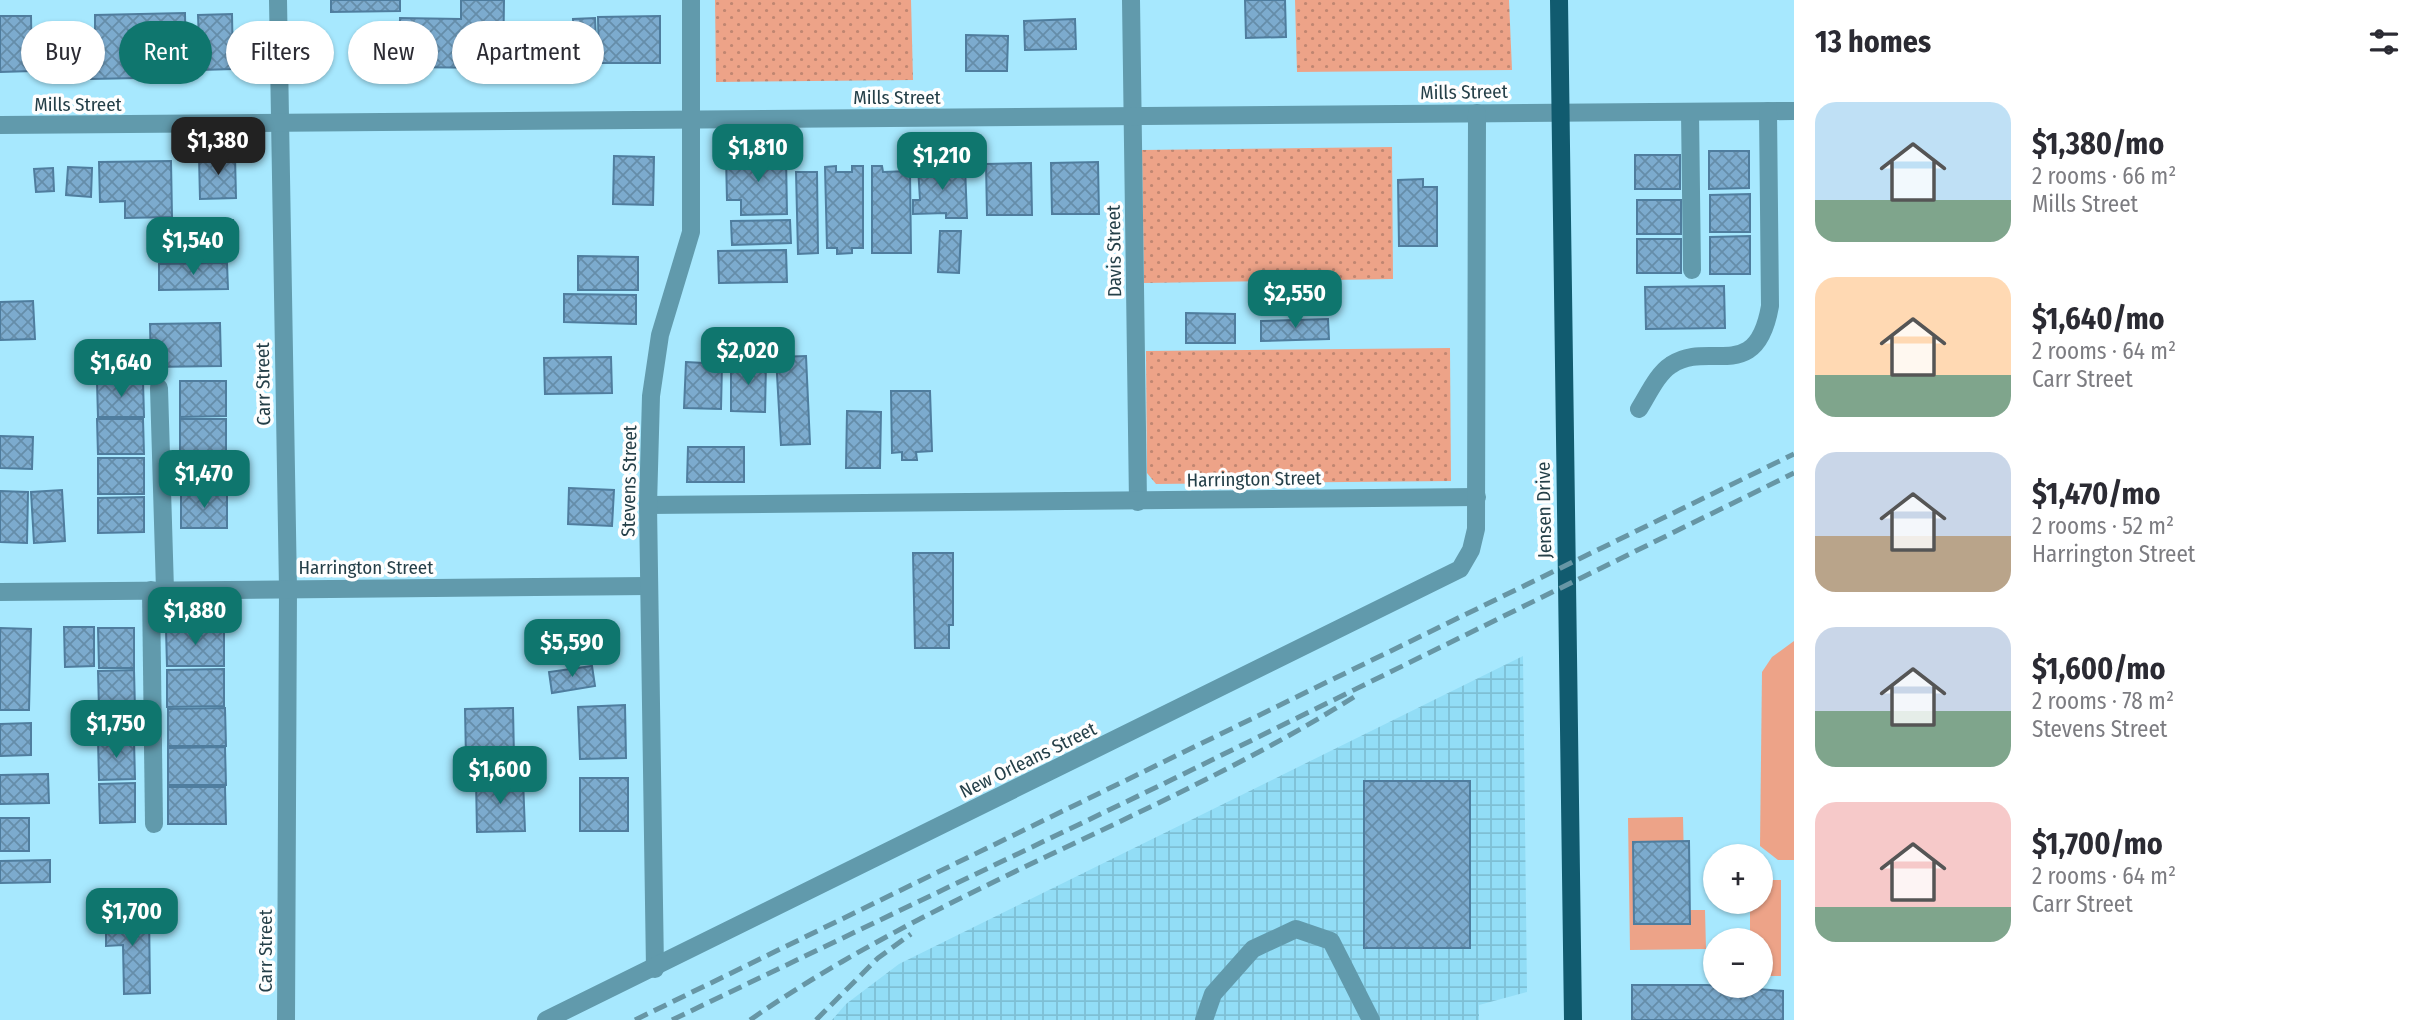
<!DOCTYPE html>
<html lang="en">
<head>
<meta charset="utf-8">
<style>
  :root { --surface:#fff; --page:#f7f7f7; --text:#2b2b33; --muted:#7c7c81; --accent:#0f766e }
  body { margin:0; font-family:"Fira Sans Condensed",sans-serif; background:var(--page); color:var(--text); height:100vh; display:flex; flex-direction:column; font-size:26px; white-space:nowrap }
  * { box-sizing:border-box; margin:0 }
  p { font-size:23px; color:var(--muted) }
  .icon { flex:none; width:38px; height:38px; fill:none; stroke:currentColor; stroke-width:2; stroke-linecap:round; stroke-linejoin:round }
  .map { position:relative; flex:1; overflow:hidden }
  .details { display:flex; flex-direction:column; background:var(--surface); width:630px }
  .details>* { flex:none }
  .top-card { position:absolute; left:21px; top:21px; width:665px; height:63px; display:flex; gap:14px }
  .controls { position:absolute; left:1703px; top:844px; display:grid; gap:14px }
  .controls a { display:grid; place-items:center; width:70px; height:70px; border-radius:50%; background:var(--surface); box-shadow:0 2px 5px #0004; font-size:35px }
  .price { position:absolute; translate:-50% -60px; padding:0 16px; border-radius:14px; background:var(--accent); color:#fff; font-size:23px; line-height:46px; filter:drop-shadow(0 2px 4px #0008) }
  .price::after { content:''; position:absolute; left:50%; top:42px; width:21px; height:16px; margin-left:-10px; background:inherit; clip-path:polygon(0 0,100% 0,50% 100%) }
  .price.active { background:#222; color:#fff }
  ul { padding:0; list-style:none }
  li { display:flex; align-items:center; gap:21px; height:175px; padding:0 21px }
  li span { display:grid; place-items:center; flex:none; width:196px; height:140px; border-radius:21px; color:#555 }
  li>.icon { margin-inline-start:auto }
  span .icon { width:84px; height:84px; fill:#fffc; stroke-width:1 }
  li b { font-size:30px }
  h2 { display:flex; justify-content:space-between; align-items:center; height:84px; padding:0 21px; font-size:30px }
  .tag { padding:0 24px; border-radius:32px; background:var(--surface); box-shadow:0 2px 5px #0004; font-size:24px; line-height:63px }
  .tag.active { background:var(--accent); color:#fff }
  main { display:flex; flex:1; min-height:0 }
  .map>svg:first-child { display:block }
  .industrial { fill:url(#industrial-grid) }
  .green { fill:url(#green-dots) }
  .pitch { fill:#eda388 }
  .building { fill:url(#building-cross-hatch); stroke:#4f7d9e; stroke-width:2 }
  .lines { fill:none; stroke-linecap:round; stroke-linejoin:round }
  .minor { stroke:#619aac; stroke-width:18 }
  .major { stroke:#115b6f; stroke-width:18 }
  .rail { stroke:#6796a5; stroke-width:5; stroke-dasharray:14 7; stroke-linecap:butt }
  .labels { text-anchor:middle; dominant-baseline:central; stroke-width:7; stroke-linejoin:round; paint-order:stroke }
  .street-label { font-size:19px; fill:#243f48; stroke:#fefefe }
</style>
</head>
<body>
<main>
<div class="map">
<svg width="1794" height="1020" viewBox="0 0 1794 1020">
  <defs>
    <pattern id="industrial-grid" width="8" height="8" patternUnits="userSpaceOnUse" patternTransform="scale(1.75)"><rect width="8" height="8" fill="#92ddf6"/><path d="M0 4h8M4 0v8" fill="none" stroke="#7ebfd4"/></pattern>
    <pattern id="green-dots" width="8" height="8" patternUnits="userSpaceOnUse" patternTransform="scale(1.75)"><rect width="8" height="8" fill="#eda388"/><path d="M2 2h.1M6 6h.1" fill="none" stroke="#c08671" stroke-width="1.8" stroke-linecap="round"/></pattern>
    <pattern id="building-cross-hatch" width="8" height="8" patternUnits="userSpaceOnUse" patternTransform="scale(1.75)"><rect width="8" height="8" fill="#7cabce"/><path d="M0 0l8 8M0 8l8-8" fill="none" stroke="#658da9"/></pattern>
  </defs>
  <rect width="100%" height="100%" fill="#a7e8fe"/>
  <polygon class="industrial" points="1523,656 1527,992 1479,1005 1479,1020 832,1020 846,1004 899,964"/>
  <g class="green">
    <polygon points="715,0 911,0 913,80 716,82"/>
    <polygon points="1295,0 1509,0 1512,70 1297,72"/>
    <polygon points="1392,147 1393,279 1144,283 1142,150"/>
    <polygon points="1450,348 1451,481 1156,484 1147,473 1146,351"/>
  </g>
  <g class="pitch">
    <polygon points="1794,641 1794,860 1778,860 1760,846 1762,672 1772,657"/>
    <polygon points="1683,817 1685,910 1705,910 1706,949 1630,950 1628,818"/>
    <polygon points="1761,880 1781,880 1781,976 1761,976 1760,940 1750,940 1750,901 1760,901"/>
  </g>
  <g class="building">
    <polygon points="331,0 400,0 400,11 331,12"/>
    <polygon points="461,0 504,0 503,68 399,67 400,18 461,19"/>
    <polygon points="1245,0 1285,0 1286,37 1246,38"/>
    <polygon points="185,13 186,77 91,79 87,35 95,35 95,15"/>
    <polygon points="232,14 233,69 200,70 198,15"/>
    <polygon points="0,16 31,16 32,71 0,72"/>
    <polygon points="660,16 660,63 599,63 598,17"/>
    <polygon points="595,18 597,62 575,63 573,19"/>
    <polygon points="1075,19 1076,49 1025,50 1024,21"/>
    <polygon points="966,35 1008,36 1007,71 966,71"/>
    <polygon points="1709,151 1749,151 1749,188 1709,189"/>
    <rect x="1635" y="155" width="45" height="34"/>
    <polygon points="235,156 236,198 200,199 199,157"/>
    <polygon points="614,156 654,157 653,205 613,204"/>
    <polygon points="786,156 787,214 741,215 741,200 727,200 726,157"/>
    <polygon points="171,161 172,217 125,218 125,201 100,202 99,162"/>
    <polygon points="1098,162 1099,214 1052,214 1051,163"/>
    <polygon points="1031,163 1032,215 987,215 986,164"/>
    <polygon points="836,166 836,172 852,172 852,166 863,166 863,248 852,248 852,253 837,254 837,248 827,248 825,167"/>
    <polygon points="872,166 882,166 883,172 910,171 911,253 872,253"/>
    <polygon points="965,166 967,218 946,218 946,213 913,214 913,200 920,200 918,167"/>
    <polygon points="68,167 92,168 91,197 66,195"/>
    <polygon points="53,168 54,191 36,192 34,169"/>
    <polygon points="796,172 817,172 818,253 798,254"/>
    <polygon points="1423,179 1423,187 1437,187 1437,246 1399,246 1398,180"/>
    <polygon points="1750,194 1750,232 1710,232 1710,195"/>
    <rect x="1637" y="200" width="44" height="34"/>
    <polygon points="204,220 233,220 232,241 204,240"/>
    <polygon points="790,220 791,243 732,245 731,221"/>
    <polygon points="940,231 961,231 959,273 938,272"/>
    <polygon points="1750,236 1750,274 1710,274 1710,237"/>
    <rect x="1637" y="239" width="44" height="34"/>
    <polygon points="786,250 787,282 719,283 718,251"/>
    <polygon points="578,256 638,257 638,290 578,290"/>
    <polygon points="227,263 228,289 159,290 159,264"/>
    <polygon points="1724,286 1725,328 1646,329 1645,287"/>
    <polygon points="564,294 636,295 636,324 564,322"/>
    <polygon points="33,301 35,339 0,340 0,302"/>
    <polygon points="1186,313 1235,314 1235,343 1186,343"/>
    <polygon points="1328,319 1329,339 1261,341 1261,321"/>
    <polygon points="220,323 221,366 151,367 150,324"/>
    <polygon points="806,356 810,444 781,445 776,357"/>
    <polygon points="611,357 612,393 545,394 544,358"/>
    <polygon points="686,362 722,364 721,409 684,408"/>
    <polygon points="731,362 766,363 765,412 731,411"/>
    <polygon points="143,381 144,417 98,417 97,382"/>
    <polygon points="180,381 226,381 226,416 180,417"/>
    <polygon points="891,391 930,391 932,451 916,452 917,460 902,460 902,452 892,453"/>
    <polygon points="847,411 881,412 880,468 846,468"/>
    <polygon points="97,419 143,419 144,454 98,454"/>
    <rect x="180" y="419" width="46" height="35"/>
    <polygon points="0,436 33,437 32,469 0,468"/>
    <polygon points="688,447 744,447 744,482 687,482"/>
    <polygon points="180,456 226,456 226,491 181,491"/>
    <rect x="98" y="458" width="46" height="36"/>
    <polygon points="569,488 614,490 612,526 568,524"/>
    <polygon points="62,490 65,541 34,543 31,492"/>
    <polygon points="0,491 28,492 27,543 0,542"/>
    <rect x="181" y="493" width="46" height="35"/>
    <polygon points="144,497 144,532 98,533 98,498"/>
    <polygon points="913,553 953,553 953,625 949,625 949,648 915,648"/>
    <polygon points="64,627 94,627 94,666 65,667"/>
    <polygon points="0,628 31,629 29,710 0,710"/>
    <polygon points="98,628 134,628 134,668 99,668"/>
    <polygon points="166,629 224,629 224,666 167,666"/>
    <polygon points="592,666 595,686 552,693 549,672"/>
    <polygon points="224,669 224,706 167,707 167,670"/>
    <polygon points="134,670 135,710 99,710 98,671"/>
    <polygon points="625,705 626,758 580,759 578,707"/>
    <polygon points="225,708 226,746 168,746 168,709"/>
    <polygon points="513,708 514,758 466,759 465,709"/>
    <polygon points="31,723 31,755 0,756 0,724"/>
    <polygon points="98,740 134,740 135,779 99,780"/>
    <polygon points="225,747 226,785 168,785 168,748"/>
    <polygon points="48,774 49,803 0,804 0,775"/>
    <rect x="580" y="778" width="48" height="53"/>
    <polygon points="523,779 525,831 477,832 476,780"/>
    <rect x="1364" y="781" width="106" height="167"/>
    <polygon points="135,783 135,822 100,823 99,784"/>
    <polygon points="168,787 225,787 226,824 168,824"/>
    <rect x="0" y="818" width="29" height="33"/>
    <polygon points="1689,841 1690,924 1634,924 1633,842"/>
    <polygon points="50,860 50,882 0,883 0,861"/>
    <polygon points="149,912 150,993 124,994 123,945 106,946 106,913"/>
    <polygon points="1632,985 1707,985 1783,991 1783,1020 1632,1020"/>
  </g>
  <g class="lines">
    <g class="minor">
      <polyline points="278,0 288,589 286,1020"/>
      <polyline points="1131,0 1138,502"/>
      <polyline points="1690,112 1692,270"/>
      <polyline points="0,125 1794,111"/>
      <polyline points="159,388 165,590"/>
      <path d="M 1639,409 C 1648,395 1657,374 1671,365 C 1709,339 1756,386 1770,306 L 1768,111"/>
      <polyline points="648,505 1477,497"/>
      <polyline points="151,590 154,824"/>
      <polyline points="0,592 649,586"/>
      <polyline points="655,969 648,505 651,396 660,335 691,232 691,0"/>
      <polyline points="546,1020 1460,569 1471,550 1476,529 1477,113"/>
      <polyline points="1204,1020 1213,994 1253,949 1296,929 1331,941 1371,1020"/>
    </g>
    <polyline class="major" points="1559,0 1573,1020"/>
    <g class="rail">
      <polyline points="635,1020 1794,454"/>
      <polyline points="672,1020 1161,785 1794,473"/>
      <path d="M 750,1020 C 938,889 1161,818 1354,697"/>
      <polyline points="816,1020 878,958 911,934"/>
    </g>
  </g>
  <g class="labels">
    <g class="street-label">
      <text transform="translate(1464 92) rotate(-1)">Mills Street</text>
      <text x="897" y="97">Mills Street</text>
      <text x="78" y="104">Mills Street</text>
      <text transform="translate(1114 251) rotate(-91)">Davis Street</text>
      <text transform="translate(263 384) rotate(-91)">Carr Street</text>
      <text transform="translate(1254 479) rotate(-1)">Harrington Street</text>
      <text transform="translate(629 481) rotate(-89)">Stevens Street</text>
      <text transform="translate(1544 510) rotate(-91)">Jensen Drive</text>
      <text x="366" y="567">Harrington Street</text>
      <text transform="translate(1028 760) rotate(-26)">New Orleans Street</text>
      <text transform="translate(265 951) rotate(-90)">Carr Street</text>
    </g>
  </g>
</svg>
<div class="controls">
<a>+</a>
<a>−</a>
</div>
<b class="price active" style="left:218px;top:177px">$1,380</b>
<b class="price" style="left:758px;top:184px">$1,810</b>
<b class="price" style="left:942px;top:192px">$1,210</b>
<b class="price" style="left:193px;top:277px">$1,540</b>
<b class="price" style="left:1295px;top:330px">$2,550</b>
<b class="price" style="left:748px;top:387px">$2,020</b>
<b class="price" style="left:121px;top:399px">$1,640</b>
<b class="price" style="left:204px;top:510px">$1,470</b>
<b class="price" style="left:195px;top:647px">$1,880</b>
<b class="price" style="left:572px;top:679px">$5,590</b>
<b class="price" style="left:116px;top:760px">$1,750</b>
<b class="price" style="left:500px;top:806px">$1,600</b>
<b class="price" style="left:132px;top:948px">$1,700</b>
<div class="top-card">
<a class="tag">Buy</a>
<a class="tag active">Rent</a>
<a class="tag">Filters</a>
<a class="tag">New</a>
<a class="tag">Apartment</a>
</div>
</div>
<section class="details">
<h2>13 homes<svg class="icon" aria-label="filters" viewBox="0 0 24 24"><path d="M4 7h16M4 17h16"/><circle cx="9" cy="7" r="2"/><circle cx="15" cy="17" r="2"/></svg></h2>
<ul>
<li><span style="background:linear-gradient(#bfe0f5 70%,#7fa58c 0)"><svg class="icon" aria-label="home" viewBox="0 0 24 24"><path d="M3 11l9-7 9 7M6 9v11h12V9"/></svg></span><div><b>$1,380/mo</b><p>2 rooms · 66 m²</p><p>Mills Street</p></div></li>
<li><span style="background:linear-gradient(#ffd9b3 70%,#7fa58c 0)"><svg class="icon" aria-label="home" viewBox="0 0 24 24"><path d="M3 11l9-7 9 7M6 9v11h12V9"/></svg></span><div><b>$1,640/mo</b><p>2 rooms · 64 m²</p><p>Carr Street</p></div></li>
<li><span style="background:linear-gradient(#c9d6e8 60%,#b9a48a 0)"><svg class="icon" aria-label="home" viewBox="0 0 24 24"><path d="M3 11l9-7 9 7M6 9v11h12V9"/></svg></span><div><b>$1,470/mo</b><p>2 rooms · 52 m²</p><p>Harrington Street</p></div></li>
<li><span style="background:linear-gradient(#c9d6e8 60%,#7fa58c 0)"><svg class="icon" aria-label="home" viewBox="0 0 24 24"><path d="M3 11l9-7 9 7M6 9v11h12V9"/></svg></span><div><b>$1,600/mo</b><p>2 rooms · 78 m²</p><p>Stevens Street</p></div></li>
<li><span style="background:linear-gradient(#f6c9c9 75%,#7fa58c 0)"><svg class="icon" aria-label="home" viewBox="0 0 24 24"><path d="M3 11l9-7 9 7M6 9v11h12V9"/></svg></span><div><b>$1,700/mo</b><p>2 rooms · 64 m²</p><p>Carr Street</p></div></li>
</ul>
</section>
</main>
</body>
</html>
